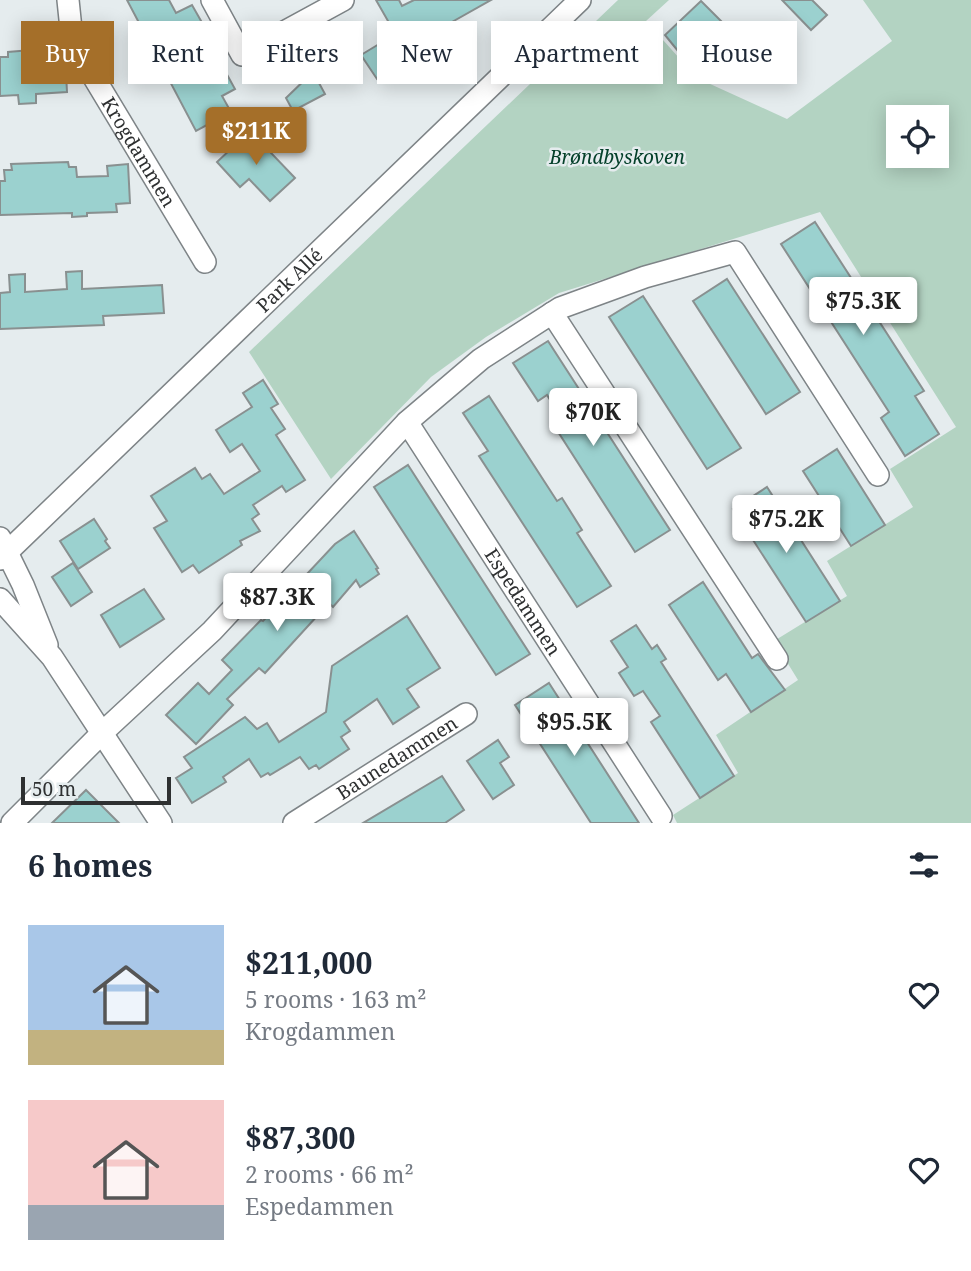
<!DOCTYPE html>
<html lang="en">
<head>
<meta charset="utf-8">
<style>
  :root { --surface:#fff; --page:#f6f6f7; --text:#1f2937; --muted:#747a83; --accent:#a56f29 }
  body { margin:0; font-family:"Noto Serif",serif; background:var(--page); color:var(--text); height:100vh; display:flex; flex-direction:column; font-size:26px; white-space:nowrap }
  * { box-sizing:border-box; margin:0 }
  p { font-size:23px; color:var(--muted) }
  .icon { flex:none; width:38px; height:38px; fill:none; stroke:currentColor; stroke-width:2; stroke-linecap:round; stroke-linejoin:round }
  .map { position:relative; height:823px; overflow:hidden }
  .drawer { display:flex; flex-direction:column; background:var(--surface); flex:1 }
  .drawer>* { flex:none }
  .banner { position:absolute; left:21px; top:21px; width:929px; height:63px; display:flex; gap:14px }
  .buttons { position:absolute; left:886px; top:105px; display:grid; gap:14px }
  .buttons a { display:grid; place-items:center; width:63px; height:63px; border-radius:0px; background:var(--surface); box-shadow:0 4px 18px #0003; font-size:35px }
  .scale { position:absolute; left:21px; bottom:18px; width:150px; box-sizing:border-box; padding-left:7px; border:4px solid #2e3031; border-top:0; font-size:19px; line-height:24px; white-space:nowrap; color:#2e3031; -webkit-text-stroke:5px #e5ecee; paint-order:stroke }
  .price { position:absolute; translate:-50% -60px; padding:0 16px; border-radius:7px; background:#fff; color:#222; font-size:23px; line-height:46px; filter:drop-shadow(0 2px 4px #0008) }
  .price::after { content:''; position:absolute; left:50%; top:42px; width:21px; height:16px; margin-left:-10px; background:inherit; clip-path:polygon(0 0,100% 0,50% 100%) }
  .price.on { background:var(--accent); color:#fff }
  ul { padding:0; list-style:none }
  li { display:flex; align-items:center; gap:21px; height:175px; padding:0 28px }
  li span { display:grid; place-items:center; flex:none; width:196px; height:140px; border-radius:0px; color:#555 }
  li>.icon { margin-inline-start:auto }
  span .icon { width:84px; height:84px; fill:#fffc; stroke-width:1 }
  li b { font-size:30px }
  h2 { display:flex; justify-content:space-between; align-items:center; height:84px; padding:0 28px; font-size:30px }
  .chip { padding:0 24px; border-radius:0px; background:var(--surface); box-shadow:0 4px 18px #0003; font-size:24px; line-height:63px }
  .chip.on { background:var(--accent); color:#fff }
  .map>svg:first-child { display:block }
  .green { fill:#b3d3c2; fill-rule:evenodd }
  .building { fill:#9bd1cf; stroke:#899090; stroke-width:2 }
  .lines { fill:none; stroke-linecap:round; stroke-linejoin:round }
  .minor-casing { stroke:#7e8487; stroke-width:24 }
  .minor { stroke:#fff; stroke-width:21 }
  .labels { text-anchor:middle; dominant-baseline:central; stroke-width:5; stroke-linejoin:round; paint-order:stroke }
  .street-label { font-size:19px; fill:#2e3031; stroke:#e5ecee }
  .park-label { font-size:19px; font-style:italic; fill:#04402a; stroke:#e5ecee }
</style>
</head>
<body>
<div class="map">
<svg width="971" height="823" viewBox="0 0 971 823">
  <rect width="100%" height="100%" fill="#e5ecee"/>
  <path class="green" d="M 618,0 L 669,0 L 646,21 L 697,78 L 787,119 L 892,41 L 863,0 L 971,0 L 971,823 L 677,823 L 673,815 L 738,773 L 716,735 L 798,680 L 774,641 L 847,596 L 827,561 L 913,507 L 890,469 L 956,427 L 820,212 L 559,293 L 486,337 L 431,377 L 331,479 L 249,352 ZM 898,117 L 936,117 L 936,156 L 898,156 Z"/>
  <g class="building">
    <polygon points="127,0 169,0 176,13 192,5 217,49 214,51 235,89 222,96 231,112 196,131"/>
    <polygon points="376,0 399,0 402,6 414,0 491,0 436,31 432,24 400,42"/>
    <polygon points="782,0 812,0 827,15 811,30"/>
    <polygon points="701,1 741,41 721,61 696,35 678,51 665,35"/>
    <rect x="761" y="29" width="18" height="18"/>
    <polygon points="384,41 399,65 377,79 361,55"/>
    <polygon points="31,50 31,55 65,54 67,92 36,94 36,103 19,104 18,95 0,96 0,57 8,57 8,52"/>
    <polygon points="313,72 325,94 293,111 286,98"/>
    <polygon points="250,131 295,178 270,201 249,179 240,187 217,162"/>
    <polygon points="68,162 69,167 76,167 77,177 108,176 107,166 128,164 130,203 116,204 117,212 87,213 87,216 72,217 72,213 0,215 0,181 5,181 4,170 12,170 11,164"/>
    <polygon points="815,222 924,391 915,396 939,434 905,456 881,418 889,412 781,244"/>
    <polygon points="82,271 82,289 162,285 164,313 103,316 104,325 0,329 0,293 10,292 9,275 25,274 25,292 67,289 66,272"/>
    <polygon points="727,279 800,392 766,414 693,301"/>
    <polygon points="643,296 741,448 707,469 609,317"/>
    <polygon points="548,341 670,530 635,552 555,427 564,422 547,395 538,401 513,363"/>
    <polygon points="263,380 278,404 271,408 285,429 276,435 305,480 286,492 282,486 253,505 259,514 252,519 260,531 240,541 242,545 199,573 193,565 182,572 154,528 167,521 151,496 195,468 202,479 210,474 224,494 260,471 242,444 230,452 216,430 252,407 243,393"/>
    <polygon points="489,396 557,501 562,498 582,530 577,533 611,586 577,607 479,456 488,451 463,413"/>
    <polygon points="837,449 885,525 851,546 803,471"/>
    <polygon points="408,465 530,654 496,675 374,487"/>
    <polygon points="767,487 840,601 806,622 733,509"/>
    <polygon points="94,519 107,539 105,541 110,548 78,569 60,541"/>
    <polygon points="354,531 378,568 376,569 379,574 360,587 356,580 333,607 329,603 265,673 259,668 227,699 233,705 196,744 166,715 198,683 209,694 232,670 222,660 261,620 263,621 335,544"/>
    <polygon points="73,563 92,592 71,606 52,577"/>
    <polygon points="703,582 752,658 758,654 785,690 751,712 726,674 718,680 669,605"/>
    <polygon points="144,589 164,619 120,647 101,615"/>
    <polygon points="407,616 440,668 407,689 419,707 393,724 377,699 344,722 350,731 341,737 349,749 319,769 316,765 309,769 300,757 270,775 268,773 261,777 249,759 223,777 226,782 192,803 176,778 192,768 184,757 245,717 257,729 267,723 279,742 326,712 332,666"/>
    <polygon points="636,625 652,649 657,645 666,659 661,662 734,776 700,798 651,722 660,716 643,691 634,696 619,673 628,667 611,641"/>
    <polygon points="549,683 639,823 591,823 515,705"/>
    <polygon points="498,740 509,757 500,763 514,785 493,799 467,761"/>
    <polygon points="442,776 464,810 445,823 363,823"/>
    <polygon points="86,790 119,823 52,823"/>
  </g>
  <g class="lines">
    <g class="minor-casing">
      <g id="minor">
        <path id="s1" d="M 68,0 L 71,29 L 78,51 L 205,262"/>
        <polyline points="212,0 242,55 343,0"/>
        <polyline points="552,313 777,659"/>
        <path id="s2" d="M 407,422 L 661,816"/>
        <polyline points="0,538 23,585 47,645"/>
        <path id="s3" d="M 0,559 L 580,0"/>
        <polyline points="0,599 52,657 161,823"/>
        <polyline points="12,823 103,732 212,631 407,422 481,359 560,308 645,277 735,252 878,475"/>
        <path id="s4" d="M 294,823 L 466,714"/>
      </g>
    </g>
    <use href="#minor" class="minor"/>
  </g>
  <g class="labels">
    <g class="street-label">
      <text stroke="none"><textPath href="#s1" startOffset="170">Krogdammen</textPath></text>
      <text stroke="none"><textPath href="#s3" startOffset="402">Park Allé</textPath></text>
      <text stroke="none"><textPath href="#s2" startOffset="214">Espedammen</textPath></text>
      <text stroke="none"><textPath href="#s4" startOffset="122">Baunedammen</textPath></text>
    </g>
    <g class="park-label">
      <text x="617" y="157">Brøndbyskoven</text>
    </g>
  </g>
</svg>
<div class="buttons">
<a><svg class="icon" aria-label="locate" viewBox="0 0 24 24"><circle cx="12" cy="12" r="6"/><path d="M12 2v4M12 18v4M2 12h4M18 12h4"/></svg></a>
</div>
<div class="scale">50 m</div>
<b class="price on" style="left:256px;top:167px">$211K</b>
<b class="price" style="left:863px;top:337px">$75.3K</b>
<b class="price" style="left:593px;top:448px">$70K</b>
<b class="price" style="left:786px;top:555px">$75.2K</b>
<b class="price" style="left:277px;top:633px">$87.3K</b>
<b class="price" style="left:574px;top:758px">$95.5K</b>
<div class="banner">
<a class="chip on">Buy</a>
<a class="chip">Rent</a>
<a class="chip">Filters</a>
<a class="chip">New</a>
<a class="chip">Apartment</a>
<a class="chip">House</a>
</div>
</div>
<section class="drawer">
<h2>6 homes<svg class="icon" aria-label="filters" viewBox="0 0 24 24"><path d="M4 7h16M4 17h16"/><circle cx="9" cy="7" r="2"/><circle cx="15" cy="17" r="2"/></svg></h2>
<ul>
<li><span style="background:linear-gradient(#a9c7e8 75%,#c2b280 0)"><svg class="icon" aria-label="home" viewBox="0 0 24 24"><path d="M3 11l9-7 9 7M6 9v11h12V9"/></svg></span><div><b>$211,000</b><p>5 rooms · 163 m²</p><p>Krogdammen</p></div><svg class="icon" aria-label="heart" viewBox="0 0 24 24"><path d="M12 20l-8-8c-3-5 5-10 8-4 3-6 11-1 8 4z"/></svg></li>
<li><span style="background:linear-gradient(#f6c9c9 75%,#9aa5b1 0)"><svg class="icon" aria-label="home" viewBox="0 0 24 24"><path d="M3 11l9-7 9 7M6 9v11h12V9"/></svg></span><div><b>$87,300</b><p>2 rooms · 66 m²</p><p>Espedammen</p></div><svg class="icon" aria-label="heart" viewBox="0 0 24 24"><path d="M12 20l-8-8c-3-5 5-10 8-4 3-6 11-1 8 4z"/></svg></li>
</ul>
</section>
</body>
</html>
